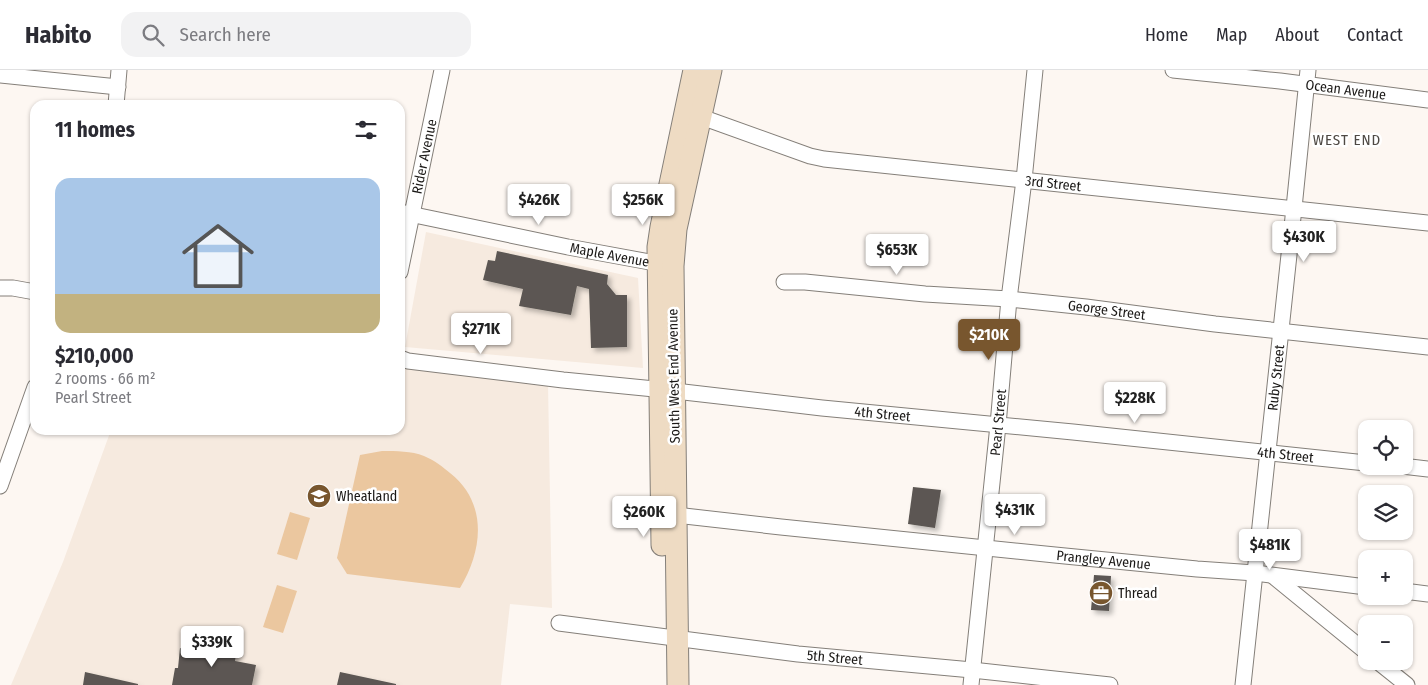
<!DOCTYPE html>
<html lang="en">
<head>
<meta charset="utf-8">
<style>
  :root { --surface:#fff; --page:#f2f2f3; --text:#2b2b33; --muted:#7c7c81; --line:#e1e1e2; --accent:#78562e }
  body { margin:0; font-family:"Fira Sans Condensed",sans-serif; background:var(--page); color:var(--text); height:100vh; display:flex; flex-direction:column; font-size:19px; white-space:nowrap }
  * { box-sizing:border-box; margin:0 }
  p { font-size:16px; color:var(--muted) }
  .icon { flex:none; width:28px; height:28px; fill:none; stroke:currentColor; stroke-width:2; stroke-linecap:round; stroke-linejoin:round }
  .map { position:relative; flex:1; overflow:hidden }
  .panel { position:absolute; left:30px; top:30px; width:375px; height:335px; display:flex; flex-direction:column; background:var(--surface); border-radius:15px; box-shadow:0 1px 4px #0004 }
  .panel>* { flex:none }
  .buttons { position:absolute; left:1358px; top:350px; display:grid; gap:10px }
  .buttons a { display:grid; place-items:center; width:55px; height:55px; border-radius:10px; background:var(--surface); box-shadow:0 1px 4px #0004; font-size:25px }
  .price { position:absolute; translate:-50% -42px; padding:0 11px; border-radius:5px; background:#fff; color:#222; font-size:16px; line-height:32px; filter:drop-shadow(0 1px 2px #0008) }
  .price::after { content:''; position:absolute; left:50%; top:30px; width:15px; height:11px; margin-left:-8px; background:inherit; clip-path:polygon(0 0,100% 0,50% 100%) }
  .price.selected { background:var(--accent); color:#fff }
  ul { padding:0; list-style:none }
  li { display:grid; align-content:center; gap:10px; height:265px; padding:0 25px }
  li span { display:grid; place-items:center; height:155px; border-radius:15px; color:#555 }
  li>.icon { margin-inline-start:auto }
  span .icon { width:90px; height:90px; fill:#fffc; stroke-width:1 }
  li b { font-size:21px }
  h2 { display:flex; justify-content:space-between; align-items:center; height:60px; padding:0 25px; font-size:21px }
  header { display:flex; align-items:center; gap:30px; box-sizing:border-box; height:70px; padding:0 25px; background:var(--surface); border-bottom:1px solid var(--line) }
  header strong { font-size:24px }
  nav { display:flex; gap:28px; margin-inline-start:auto; font-size:18px }
  .search { width:350px; height:45px; background:var(--page); display:flex; align-items:center; gap:12px; box-sizing:border-box; padding:0 18px; border-radius:15px; color:var(--muted); font-size:19px }
  .map>svg:first-child { display:block }
  .built { fill:#f6eadf }
  .green { fill:#ebc79f }
  .building { fill:#5b5752; filter:url(#shadow) }
  .lines { fill:none; stroke-linecap:round; stroke-linejoin:round }
  .minor-casing { stroke:#847f79; stroke-width:17 }
  .secondary-casing { stroke:#847f79; stroke-width:23 }
  .minor { stroke:#fff; stroke-width:15 }
  .secondary { stroke:#eedbc3; stroke-width:21 }
  .labels { text-anchor:middle; dominant-baseline:central; stroke-width:5; stroke-linejoin:round; paint-order:stroke }
  .street-label { font-size:14px; fill:#1b1917; stroke:#fff }
  .poi-label { font-size:14px; fill:#1b1917; stroke:#fff; text-anchor:start }
  .neighbourhood-label { font-size:15px; letter-spacing:1px; fill:#4e4944; stroke:#fff }
</style>
</head>
<body>
<header>
<strong>Habito</strong>
<div class="search"><svg class="icon" aria-label="search" viewBox="0 0 24 24"><circle cx="10" cy="10" r="6"/><path d="M15 15l6 6"/></svg>Search here</div>
<nav><a>Home</a><a>Map</a><a>About</a><a>Contact</a></nav>
</header>
<div class="map">
<svg width="1428" height="615" viewBox="0 0 1428 615">
  <defs>
    <filter id="shadow"><feDropShadow dx="3.5" dy="3.5" stdDeviation="2.5" flood-color="#0004"/></filter>
  </defs>
  <rect width="100%" height="100%" fill="#fdf7f2"/>
  <g class="built">
    <polygon points="426,162 638,208 643,298 405,277"/>
    <polygon points="400,294 548,314 552,538 510,534 501,615 11,615 63,492 111,360 400,360"/>
  </g>
  <g class="green">
    <path d="M 382,381 C 397,381 411,381 424,386 C 434,390 443,397 450,403 C 488,433 483,480 460,518 L 347,504 L 337,488 L 360,385 Z"/>
    <polygon points="290,442 310,448 297,490 277,484"/>
    <polygon points="277,515 297,521 283,563 263,557"/>
  </g>
  <g class="building">
    <polygon points="497,181 608,205 607,214 616,225 627,225 627,277 591,278 589,219 577,216 571,245 519,236 523,219 483,210 488,190 495,191"/>
    <polygon points="913,417 941,420 935,458 908,454"/>
    <polygon points="1094,505 1111,506 1109,541 1091,540"/>
    <polygon points="204,573 237,579 235,591 256,595 252,615 172,615 175,598 178,598 180,578 202,583"/>
    <polygon points="85,602 138,614 138,615 83,615"/>
    <polygon points="340,602 396,614 396,615 337,615"/>
  </g>
  <g class="lines">
    <g class="minor-casing">
      <g id="minor">
        <path id="s1" d="M 1173,0 L 1280,11 L 1428,30"/>
        <polyline points="0,5 118,17"/>
        <polyline points="116,35 119,0"/>
        <path id="s2" d="M 693,44 L 810,86 L 824,89 L 1428,153"/>
        <path id="s3" d="M 400,142 L 568,177 L 666,195"/>
        <path id="s4" d="M 400,202 L 442,0"/>
        <path id="s5" d="M 784,212 L 805,212 L 925,224 L 1009,229 L 1086,237 L 1215,254 L 1428,277"/>
        <polyline points="0,218 13,218 35,222"/>
        <path id="s6" d="M 400,288 L 408,291 L 563,310 L 675,321 L 822,338 L 1073,362 L 1366,393"/>
        <polyline points="1402,396 1428,399"/>
        <polyline points="0,416 35,317"/>
        <path id="s7" d="M 667,444 L 781,457 L 1055,485 L 1197,499 L 1255,503 L 1366,517"/>
        <polyline points="1273,506 1366,582"/>
        <polyline points="1404,521 1428,524"/>
        <path id="s8" d="M 559,553 L 798,584 L 972,600 L 1110,615"/>
        <polyline points="1377,591 1407,615"/>
        <path id="s9" d="M 971,615 L 998,355 L 1009,229 L 1024,110 L 1035,0"/>
        <path id="s10" d="M 1243,615 L 1294,138 L 1308,0"/>
      </g>
    </g>
    <g class="secondary-casing">
      <g id="secondary">
        <polyline points="662,475 658,177 661,157 694,0"/>
        <polyline points="678,615 673,196 676,159 711,0"/>
      </g>
    </g>
    <use href="#minor" class="minor"/>
    <use href="#secondary" class="secondary"/>
  </g>
  <defs>
    <g id="school-disc" transform="scale(1.25)"><circle r="9.5" fill="#78562e" stroke="#fff"/><path d="M0-5L7-2L0 1L-7-2ZM-4 1L0 2.5L4 1V4Q0 6-4 4Z" fill="#fff"/></g>
    <g id="office-disc" transform="scale(1.25)"><circle r="9.5" fill="#78562e" stroke="#fff"/><path d="M-6-3h4V-5.5h4V-3h4V5H-6ZM-1-4.5V-3h2v-1.5ZM-6 0V1H6V0Z" fill="#fff"/></g>
  </defs>
  <g fill-rule="evenodd">
    <use href="#school-disc" x="319" y="426"/>
    <use href="#office-disc" x="1101" y="523"/>
  </g>
  <g class="labels">
    <g class="street-label">
      <text stroke="none"><textPath href="#s1" startOffset="174">Ocean Avenue</textPath></text>
      <text stroke="none"><textPath href="#s4" startOffset="118">Rider Avenue</textPath></text>
      <text stroke="none"><textPath href="#s2" startOffset="369">3rd Street</textPath></text>
      <text stroke="none"><textPath href="#s3" startOffset="214">Maple Avenue</textPath></text>
      <text stroke="none"><textPath href="#s5" startOffset="324">George Street</textPath></text>
      <text transform="translate(674 306) rotate(-91)">South West End Avenue</text>
      <text stroke="none"><textPath href="#s10" startOffset="309">Ruby Street</textPath></text>
      <text stroke="none"><textPath href="#s6" startOffset="486">4th Street</textPath></text>
      <text stroke="none"><textPath href="#s9" startOffset="264">Pearl Street</textPath></text>
      <text stroke="none"><textPath href="#s6" startOffset="891">4th Street</textPath></text>
      <text stroke="none"><textPath href="#s7" startOffset="439">Prangley Avenue</textPath></text>
      <text stroke="none"><textPath href="#s8" startOffset="278">5th Street</textPath></text>
    </g>
    <g class="poi-label">
      <text x="336" y="426">Wheatland</text>
      <text x="1118" y="523">Thread</text>
    </g>
    <g class="neighbourhood-label">
      <text x="1347" y="70">WEST END</text>
    </g>
  </g>
</svg>
<div class="buttons">
<a><svg class="icon" aria-label="locate" viewBox="0 0 24 24"><circle cx="12" cy="12" r="6"/><path d="M12 2v4M12 18v4M2 12h4M18 12h4"/></svg></a>
<a><svg class="icon" aria-label="layers" viewBox="0 0 24 24"><path d="M12 4l9 5-9 5-9-5zM3 14l9 5 9-5"/></svg></a>
<a>+</a>
<a>−</a>
</div>
<b class="price" style="left:539px;top:156px">$426K</b>
<b class="price" style="left:643px;top:156px">$256K</b>
<b class="price" style="left:1304px;top:193px">$430K</b>
<b class="price" style="left:897px;top:206px">$653K</b>
<b class="price" style="left:481px;top:285px">$271K</b>
<b class="price selected" style="left:989px;top:291px">$210K</b>
<b class="price" style="left:1135px;top:354px">$228K</b>
<b class="price" style="left:1015px;top:466px">$431K</b>
<b class="price" style="left:644px;top:468px">$260K</b>
<b class="price" style="left:1270px;top:501px">$481K</b>
<b class="price" style="left:212px;top:598px">$339K</b>
<section class="panel">
<h2>11 homes<svg class="icon" aria-label="filters" viewBox="0 0 24 24"><path d="M4 7h16M4 17h16"/><circle cx="9" cy="7" r="2"/><circle cx="15" cy="17" r="2"/></svg></h2>
<ul>
<li><span style="background:linear-gradient(#a9c7e8 75%,#c2b280 0)"><svg class="icon" aria-label="home" viewBox="0 0 24 24"><path d="M3 11l9-7 9 7M6 9v11h12V9"/></svg></span><div><b>$210,000</b><p>2 rooms · 66 m²</p><p>Pearl Street</p></div></li>
</ul>
</section>
</div>
</body>
</html>
